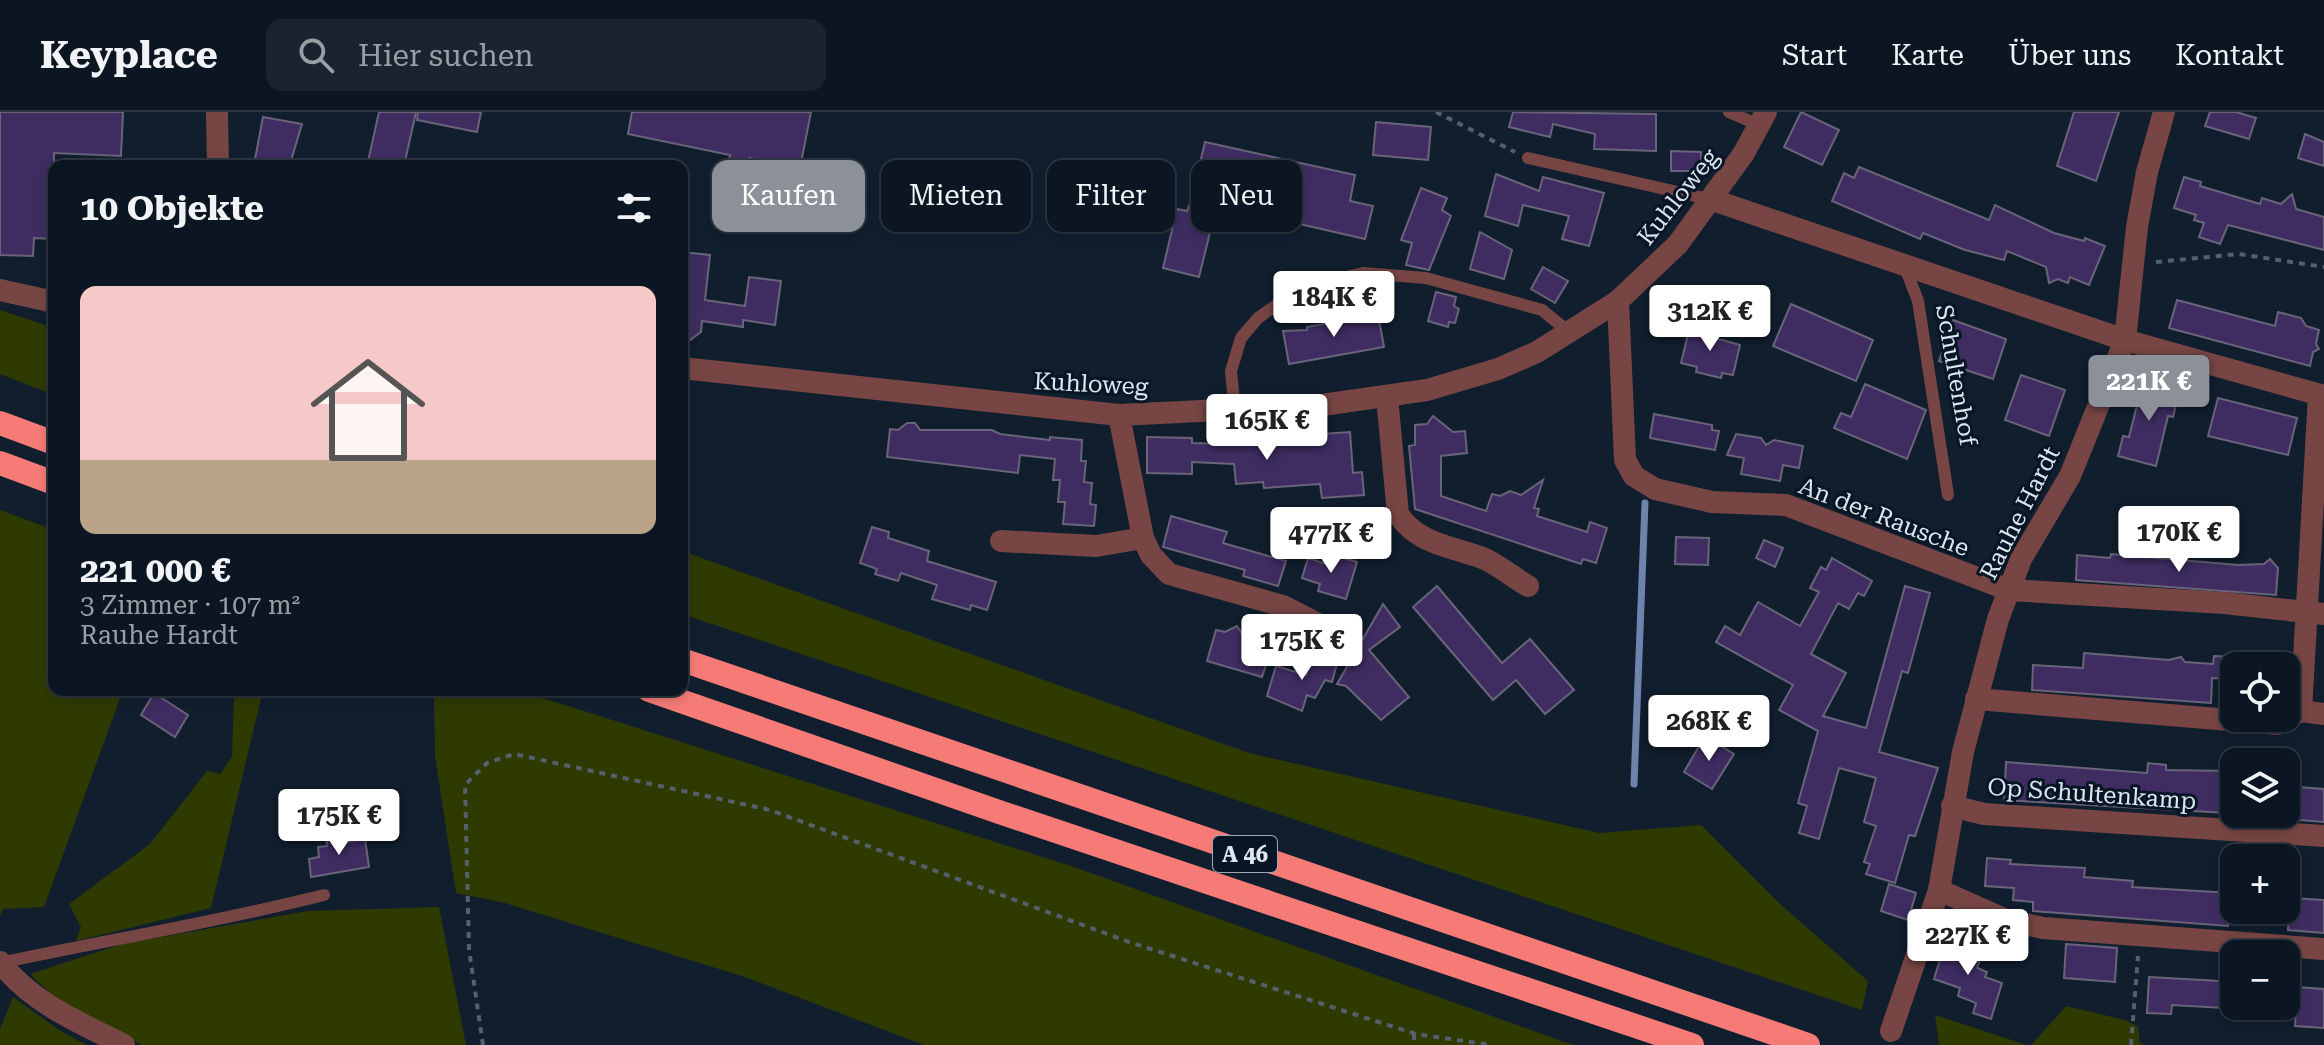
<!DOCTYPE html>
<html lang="de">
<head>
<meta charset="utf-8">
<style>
  :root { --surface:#0c1622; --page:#1a232f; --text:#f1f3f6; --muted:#9a9fa5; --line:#2c3540; --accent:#8c9099 }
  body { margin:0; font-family:"Roboto Serif",serif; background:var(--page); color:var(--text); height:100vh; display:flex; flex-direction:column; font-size:30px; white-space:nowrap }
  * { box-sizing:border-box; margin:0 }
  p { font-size:26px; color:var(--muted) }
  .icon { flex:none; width:44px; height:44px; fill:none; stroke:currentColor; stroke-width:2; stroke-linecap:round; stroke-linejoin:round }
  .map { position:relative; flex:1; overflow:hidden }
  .details { position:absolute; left:48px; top:48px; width:640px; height:536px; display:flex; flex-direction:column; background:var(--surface); border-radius:16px; box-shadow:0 4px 12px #0003,0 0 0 2px var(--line) }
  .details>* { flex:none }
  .top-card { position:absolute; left:712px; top:48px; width:760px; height:72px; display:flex; gap:16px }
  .controls { position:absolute; left:2220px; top:540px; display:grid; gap:16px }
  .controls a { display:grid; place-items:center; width:80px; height:80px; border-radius:16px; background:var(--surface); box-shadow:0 4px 12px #0003,0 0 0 2px var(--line); font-size:40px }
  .price { position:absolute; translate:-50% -68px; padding:0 18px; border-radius:8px; background:#fff; color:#222; font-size:26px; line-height:52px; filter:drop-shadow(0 2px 4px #0008) }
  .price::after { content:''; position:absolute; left:50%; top:48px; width:24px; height:18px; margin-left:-12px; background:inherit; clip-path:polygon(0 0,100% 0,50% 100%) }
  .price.active { background:var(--accent); color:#fff }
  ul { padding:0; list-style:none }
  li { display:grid; align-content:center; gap:16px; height:424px; padding:0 32px }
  li span { display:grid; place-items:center; height:248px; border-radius:16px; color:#555 }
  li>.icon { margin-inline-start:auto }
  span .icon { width:144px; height:144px; fill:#fffc; stroke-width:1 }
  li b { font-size:34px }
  h2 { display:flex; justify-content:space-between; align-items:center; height:96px; padding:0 32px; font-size:34px }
  .chip { padding:0 28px; border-radius:16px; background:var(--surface); box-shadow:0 4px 12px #0003,0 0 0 2px var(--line); font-size:28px; line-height:72px }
  .chip.active { background:var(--accent); color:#fff }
  header { display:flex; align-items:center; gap:48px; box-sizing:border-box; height:112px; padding:0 40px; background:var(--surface); border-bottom:2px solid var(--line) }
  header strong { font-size:38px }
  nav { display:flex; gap:44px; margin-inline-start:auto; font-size:28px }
  .search { width:560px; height:72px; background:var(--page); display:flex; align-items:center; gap:20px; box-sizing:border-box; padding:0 28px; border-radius:16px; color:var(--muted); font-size:30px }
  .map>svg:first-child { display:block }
  .green { fill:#2f3a00 }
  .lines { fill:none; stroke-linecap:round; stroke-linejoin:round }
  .stream { stroke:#6f84ac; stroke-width:7 }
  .building { fill:#3f2d62; stroke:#69647a; stroke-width:2 }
  .path { stroke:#54606e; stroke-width:4; stroke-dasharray:6 6; stroke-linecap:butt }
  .service { stroke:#774644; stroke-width:12 }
  .minor { stroke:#774644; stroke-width:22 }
  .motorway { stroke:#f67b77; stroke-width:24 }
  .labels { text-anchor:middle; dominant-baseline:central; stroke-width:6; stroke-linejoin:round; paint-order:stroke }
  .shield { fill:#081524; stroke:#9ca7b3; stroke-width:2 }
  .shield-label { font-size:22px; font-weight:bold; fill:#dce5f0 }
  .street-label { font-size:24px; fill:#dce5f0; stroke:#081524 }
</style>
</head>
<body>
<header>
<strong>Keyplace</strong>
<div class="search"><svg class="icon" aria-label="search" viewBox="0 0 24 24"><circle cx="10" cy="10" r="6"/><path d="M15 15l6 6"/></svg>Hier suchen</div>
<nav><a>Start</a><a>Karte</a><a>Über uns</a><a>Kontakt</a></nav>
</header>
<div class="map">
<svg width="2324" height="933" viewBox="0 0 2324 933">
  <rect width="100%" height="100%" fill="#101e2e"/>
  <g class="green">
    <polygon points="0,198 54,216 54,283 0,262"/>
    <polygon points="0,398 54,418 54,578 123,578 44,795 3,797 0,804"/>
    <polygon points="682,439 1249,641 1599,721 1701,713 1779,791 1868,869 1862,898 682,502"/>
    <polygon points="234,578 263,578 211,796 76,829 81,815 69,792 150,732 207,659 220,662 232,645"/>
    <polygon points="427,578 518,578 1074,755 1573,933 924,933 742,864 505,791 456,781 435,644 434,583"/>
    <polygon points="439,795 466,933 142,933 56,887 30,862 122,832 308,799"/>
    <polygon points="13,885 62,920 87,933 0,933 0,917"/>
    <polygon points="2066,894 2125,908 2138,915 2140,931 2147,933 2031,933"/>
    <polygon points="1935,903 2027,933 1939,933"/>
  </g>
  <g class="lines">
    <polyline class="stream" points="1634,672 1645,391"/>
  </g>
  <g class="building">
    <polygon points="0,0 123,0 121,44 54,41 54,127 34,126 33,144 0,143"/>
    <polygon points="379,0 416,0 404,54 367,54"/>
    <polygon points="418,0 481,0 477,20 417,8"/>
    <polygon points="632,0 811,0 800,56 749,46 746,59 728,55 730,43 628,22"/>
    <polygon points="1513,0 1656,2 1656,39 1594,37 1595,22 1553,12 1550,25 1509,15"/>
    <polygon points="1801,0 1839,18 1822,53 1784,35"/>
    <polygon points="2074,0 2119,0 2096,69 2057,54"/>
    <polygon points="2210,0 2236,0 2256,6 2249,27 2205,14"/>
    <polygon points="263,5 302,12 290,52 255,47"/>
    <polygon points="1376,10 1431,15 1428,48 1373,43"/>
    <polygon points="2305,22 2324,30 2324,54 2298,46"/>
    <polygon points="1205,30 1355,63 1350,89 1373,94 1365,127 1291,110 1293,98 1282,96 1283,91 1221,76 1199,165 1163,156 1177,97 1187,99 1191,89"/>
    <polygon points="1671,39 1701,40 1701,59 1671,59"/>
    <polygon points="1859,55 1989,108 1995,93 2054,121 2084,129 2085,126 2105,134 2089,173 2070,165 2068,171 2058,167 2049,171 2046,155 2007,139 2004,148 1965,138 1923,121 1920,127 1832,89 1844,61 1854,66"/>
    <polygon points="1496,62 1539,79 1543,65 1604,81 1589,134 1562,127 1569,104 1523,93 1518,114 1485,104"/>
    <polygon points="2184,65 2201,70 2200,74 2260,92 2262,86 2281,92 2292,82 2296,97 2324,105 2324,138 2228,113 2220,132 2199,125 2204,111 2194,108 2196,103 2174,96"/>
    <polygon points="1421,76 1447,86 1442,98 1451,104 1429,158 1406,153 1412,131 1401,128"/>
    <polygon points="1480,120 1512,138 1504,167 1470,157"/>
    <polygon points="682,140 710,143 705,188 745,194 749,165 781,169 775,213 743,208 743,215 702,209 701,220 682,234"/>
    <polygon points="1543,155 1568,169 1555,191 1531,177"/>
    <polygon points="1436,180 1456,185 1454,194 1459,197 1455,211 1449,210 1448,215 1428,209"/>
    <polygon points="2177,188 2275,214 2278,200 2301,206 2306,214 2319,218 2316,232 2319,237 2313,240 2310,254 2169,216"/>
    <polygon points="1791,192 1873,228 1856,269 1773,234"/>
    <polygon points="1378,202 1384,235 1289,252 1283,219 1307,218 1307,215"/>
    <polygon points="1953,208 2006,227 1993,267 1939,249"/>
    <polygon points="1690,214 1716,221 1715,226 1740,233 1733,263 1722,261 1721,266 1696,260 1697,255 1681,251"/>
    <polygon points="2021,263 2065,278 2049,324 2005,308"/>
    <polygon points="2143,269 2180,278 2173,305 2168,304 2156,354 2118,344 2123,324 2129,325"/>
    <polygon points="1865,272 1926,298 1907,347 1834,316 1841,301 1851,305"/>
    <polygon points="2218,286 2297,306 2288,343 2208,324"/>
    <polygon points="1654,302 1712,313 1712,318 1719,319 1715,338 1650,326"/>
    <polygon points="1433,304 1453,320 1465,319 1467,341 1441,344 1441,384 1486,399 1492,382 1500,384 1510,379 1521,383 1543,368 1534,396 1539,397 1537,404 1587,420 1590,410 1607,416 1596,451 1583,447 1581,452 1415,397 1409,334 1415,333 1415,313 1427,312"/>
    <polygon points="907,311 915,311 920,318 992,318 1000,322 1050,328 1050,325 1082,328 1081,349 1086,349 1084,370 1092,371 1090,392 1096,393 1094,414 1063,412 1065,390 1058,390 1060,368 1053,368 1055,347 1020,343 1018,361 887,345 890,317 898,318"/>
    <polygon points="1350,320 1353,361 1362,360 1364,383 1322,386 1320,372 1264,376 1263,370 1236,372 1234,352 1192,350 1192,362 1147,361 1147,325 1192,326 1192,331 1226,332 1260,329 1260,333 1307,328 1307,323"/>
    <polygon points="1736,322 1761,326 1766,333 1774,328 1803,334 1799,356 1783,353 1780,369 1741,362 1744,346 1727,343"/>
    <polygon points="1171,404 1227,420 1223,431 1286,449 1278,474 1243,464 1245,458 1163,435"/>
    <polygon points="872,415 889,420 888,426 929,439 927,449 996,470 987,498 971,493 970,498 932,487 937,473 901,461 898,469 875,462 877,457 860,451"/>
    <polygon points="1676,425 1709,426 1708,453 1675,452"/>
    <polygon points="1764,428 1783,436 1775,455 1756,446"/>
    <polygon points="1329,441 1357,450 1346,487 1318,479 1320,472 1302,466 1308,446 1326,452"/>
    <polygon points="2111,442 2238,453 2264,452 2270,447 2278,456 2276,483 2076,468 2077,443 2110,446"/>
    <polygon points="1832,446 1872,469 1864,484 1858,481 1849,497 1838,491 1811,542 1846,561 1823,604 1866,616 1905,474 1930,481 1908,561 1902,559 1879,640 1938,656 1915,724 1909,723 1895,771 1866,762 1870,752 1864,750 1876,714 1864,710 1876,666 1839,656 1819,727 1799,721 1807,694 1798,691 1818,619 1779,598 1793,573 1716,530 1725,514 1740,523 1758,490 1800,514 1819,480 1810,476 1821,455 1826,458"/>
    <polygon points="1437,474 1502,551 1530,527 1574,578 1545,602 1516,568 1493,588 1413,495"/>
    <polygon points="1383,492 1400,515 1369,538 1409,585 1381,608 1346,574 1337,572"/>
    <polygon points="1237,514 1243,523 1273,532 1262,565 1207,549 1216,518 1225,520"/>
    <polygon points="1313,541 1338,548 1332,570 1325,568 1315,586 1307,583 1302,599 1267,584 1276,554 1306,563"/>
    <polygon points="2084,541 2169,548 2181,545 2185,550 2213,552 2214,544 2234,545 2232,567 2212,566 2211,591 2032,578 2033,553 2083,556"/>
    <polygon points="154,581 188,603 175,625 141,603"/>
    <polygon points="1705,624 1734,642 1712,677 1684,660"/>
    <polygon points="2006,650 2147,661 2148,651 2166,653 2166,658 2229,659 2227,701 2004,688"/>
    <polygon points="2286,674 2324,677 2324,710 2286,707"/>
    <polygon points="343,722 344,730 365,727 369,755 311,765 309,747 319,745 318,735 327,734 326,724"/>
    <polygon points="1987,746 2011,748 2010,752 2085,756 2084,765 2133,769 2132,775 2231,781 2228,814 2033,799 2033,790 2013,788 2014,776 1985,774"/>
    <polygon points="1889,772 1916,781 1908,808 1881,799"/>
    <polygon points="2290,786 2324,788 2324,821 2288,818"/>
    <polygon points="1947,825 1971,833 1968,840 1981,845 1977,856 1987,860 1985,865 2002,871 1991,907 1973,901 1976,891 1958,884 1960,876 1934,867"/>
    <polygon points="2066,832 2117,836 2115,870 2064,866"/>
    <polygon points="2149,865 2220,869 2226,873 2224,896 2172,893 2171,902 2147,901"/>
    <polygon points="2297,875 2324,877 2324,916 2295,914"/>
  </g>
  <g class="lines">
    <g class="path">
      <polyline points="1436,0 1515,40"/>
      <polyline points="2156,150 2239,142 2324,155"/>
      <polyline points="1414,922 1414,933"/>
      <polyline points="483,933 469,837 465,673 487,651 514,642 770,698 1129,830 1416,922 1491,933"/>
      <polyline points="2131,933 2138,844"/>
    </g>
    <g class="service">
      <polyline points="1729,0 1759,13"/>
      <polyline points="1528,46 1713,88"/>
      <polyline points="1904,153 1918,189 1948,383"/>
      <polyline points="1235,299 1231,259 1241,226 1258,206 1302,175 1363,161 1426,166 1542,198 1569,220"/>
      <path d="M 0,851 C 108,828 217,810 324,783"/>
    </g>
    <g class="minor">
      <polyline points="217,0 218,54"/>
      <polyline points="1713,88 2125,228 2324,284"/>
      <polyline points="0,178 54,190"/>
      <polyline points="1618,189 1625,348 1634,364 1655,377 1712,390 1786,393 2009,478 2224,491 2324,502"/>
      <polyline points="682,256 1119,303 1322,293 1427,278 1498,257 1537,240 1618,189 1678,132 1744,41 1766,0"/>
      <polyline points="2319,283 2301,599 2324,602"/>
      <path d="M 1387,285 L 1398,402 C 1418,433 1452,434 1485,447 C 1500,454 1514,466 1528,474"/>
      <polyline points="1119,303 1143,426 1151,443 1169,462 1283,494 1330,518"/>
      <polyline points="1001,429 1096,434 1143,426"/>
      <polyline points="1976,587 2278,612 2301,599"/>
      <polyline points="1952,694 1984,702 2324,724"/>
      <polyline points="1939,778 2004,807 2043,816 2324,837"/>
      <path d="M 0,850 C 32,891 78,910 124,933"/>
      <polyline points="1891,919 1939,778 1963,640 1998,507 2021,447 2070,364 2125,228 2137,115 2147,60 2164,0"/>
    </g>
    <g class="motorway">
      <polyline points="0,311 54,331"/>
      <polyline points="0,351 54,371"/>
      <polyline points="682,548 1808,933"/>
      <polyline points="649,578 1002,701 1692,933"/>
    </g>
  </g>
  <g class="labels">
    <rect class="shield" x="1213" y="724" width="64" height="36" rx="6"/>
    <g class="shield-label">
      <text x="1245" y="742">A 46</text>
    </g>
    <g class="street-label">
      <text transform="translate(1678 85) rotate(-52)">Kuhloweg</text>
      <text transform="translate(1956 263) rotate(80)">Schultenhof</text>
      <text transform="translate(1091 272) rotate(3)">Kuhloweg</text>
      <text transform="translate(2020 401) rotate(-63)">Rauhe Hardt</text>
      <text transform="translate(1884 405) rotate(21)">An der Rausche</text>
      <text transform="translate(2092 682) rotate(4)">Op Schultenkamp</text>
    </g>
  </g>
</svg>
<div class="controls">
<a><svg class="icon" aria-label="locate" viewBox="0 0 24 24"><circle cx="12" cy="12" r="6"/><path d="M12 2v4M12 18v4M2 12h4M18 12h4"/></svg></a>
<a><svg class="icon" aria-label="layers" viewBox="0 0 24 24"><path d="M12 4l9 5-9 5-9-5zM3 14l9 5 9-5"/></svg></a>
<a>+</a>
<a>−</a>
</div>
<b class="price" style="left:1334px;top:227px">184K €</b>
<b class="price" style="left:1710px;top:241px">312K €</b>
<b class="price active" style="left:2149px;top:311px">221K €</b>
<b class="price" style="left:1267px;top:350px">165K €</b>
<b class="price" style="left:2179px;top:462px">170K €</b>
<b class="price" style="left:1331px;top:463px">477K €</b>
<b class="price" style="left:1302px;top:570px">175K €</b>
<b class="price" style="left:1709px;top:651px">268K €</b>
<b class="price" style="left:339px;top:745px">175K €</b>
<b class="price" style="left:1968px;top:865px">227K €</b>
<div class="top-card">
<a class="chip active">Kaufen</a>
<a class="chip">Mieten</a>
<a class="chip">Filter</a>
<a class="chip">Neu</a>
</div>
<section class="details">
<h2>10 Objekte<svg class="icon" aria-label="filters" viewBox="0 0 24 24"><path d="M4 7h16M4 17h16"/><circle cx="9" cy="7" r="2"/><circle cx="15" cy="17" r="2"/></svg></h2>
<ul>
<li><span style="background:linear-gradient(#f6c9c9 70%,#b9a48a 0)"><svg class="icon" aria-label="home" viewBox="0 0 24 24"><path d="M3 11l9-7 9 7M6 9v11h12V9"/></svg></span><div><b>221 000 €</b><p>3 Zimmer · 107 m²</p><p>Rauhe Hardt</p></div></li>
</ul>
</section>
</div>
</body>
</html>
